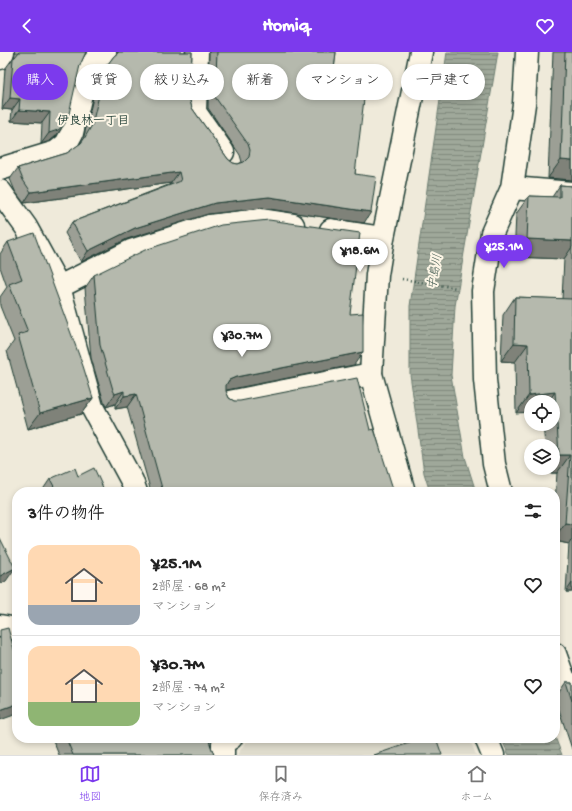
<!DOCTYPE html>
<html lang="ja">
<head>
<meta charset="utf-8">
<style>
  :root { --surface:#fff; --page:#f6f6f6; --text:#222; --muted:#767676; --line:#e0e0e0; --accent:#7c3aed }
  body { margin:0; font-family:"Gochi Hand","Klee One",sans-serif; background:var(--page); color:var(--text); height:100vh; display:flex; flex-direction:column; font-size:15px; white-space:nowrap }
  * { box-sizing:border-box; margin:0 }
  p { font-size:13px; color:var(--muted) }
  .icon { flex:none; width:22px; height:22px; fill:none; stroke:currentColor; stroke-width:2; stroke-linecap:round; stroke-linejoin:round }
  .map { position:relative; flex:1; overflow:hidden }
  .side { position:absolute; left:12px; top:435px; width:548px; height:256px; display:flex; flex-direction:column; background:var(--surface); border-radius:16px; box-shadow:0 2px 6px #0003 }
  .side>* { flex:none }
  .top-card { position:absolute; left:12px; top:12px; width:548px; height:36px; display:flex; gap:8px }
  .controls { position:absolute; left:524px; top:343px; display:grid; gap:8px }
  .controls a { display:grid; place-items:center; width:36px; height:36px; border-radius:50%; background:var(--surface); box-shadow:0 2px 6px #0003; font-size:20px }
  .price { position:absolute; translate:-50% -34px; padding:0 9px; border-radius:14px; background:#fff; color:#222; font-size:13px; line-height:26px; filter:drop-shadow(0 1px 2px #0008) }
  .price::after { content:''; position:absolute; left:50%; top:24px; width:12px; height:9px; margin-left:-6px; background:inherit; clip-path:polygon(0 0,100% 0,50% 100%) }
  .price.selected { background:var(--accent); color:#fff }
  ul { padding:0; list-style:none }
  li { display:flex; align-items:center; gap:12px; height:100px; padding:0 16px }
  li+li { border-top:1px solid var(--line) }
  li span { display:grid; place-items:center; flex:none; width:112px; height:80px; border-radius:12px; color:#555 }
  li>.icon { margin-inline-start:auto }
  span .icon { width:48px; height:48px; fill:#fffc; stroke-width:1 }
  li b { font-size:17px }
  h2 { display:flex; justify-content:space-between; align-items:center; height:48px; padding:0 16px; font-size:17px }
  .tag { padding:0 14px; border-radius:18px; background:var(--surface); box-shadow:0 2px 6px #0003; font-size:14px; line-height:36px }
  .tag.selected { background:var(--accent); color:#fff }
  header { display:flex; justify-content:space-between; align-items:center; height:52px; padding:0 16px; background:var(--accent); color:#fff; font-size:18px; font-weight:800 }
  .menu { display:flex; justify-content:space-around; align-items:center; height:56px; border-top:1px solid var(--line); background:var(--surface); font-size:11px; color:var(--muted) }
  .menu a { display:grid; justify-items:center; gap:2px }
  .menu .selected { color:var(--accent) }
  .map>svg:first-child { display:block }
  .built { fill:#dedbcc }
  .water { fill:url(#water-rules); stroke:#6c7d71 }
  .lines { fill:none; stroke-linecap:round; stroke-linejoin:round }
  .minor-casing { stroke:#1f3d34; stroke-width:25 }
  .path { stroke:#1f3d34; stroke-width:2.5; stroke-dasharray:1 3; stroke-linecap:butt }
  .minor { stroke:#fcf5e5; stroke-width:22 }
  .wall { fill:#9c9f95; stroke:#1f3d34 }
  .shaded-wall { fill:#7f8279; stroke:#1f3d34 }
  .building { fill:#b5b9ad; stroke:#1f3d34 }
  .labels { text-anchor:middle; dominant-baseline:central; stroke-width:4; stroke-linejoin:round; paint-order:stroke }
  .neighbourhood-label { font-size:12px; font-weight:bold; fill:#1f3d34; stroke:#fcf5e5 }
  .water-label { font-size:12px; font-style:italic; fill:#455d53; stroke:#fcf5e5 }
</style>
</head>
<body>
<header><svg class="icon" aria-label="back" viewBox="0 0 24 24"><path d="M15 5l-7 7 7 7"/></svg>Homiq<svg class="icon" aria-label="heart" viewBox="0 0 24 24"><path d="M12 20l-8-8c-3-5 5-10 8-4 3-6 11-1 8 4z"/></svg></header>
<div class="map">
<svg width="572" height="703" viewBox="0 0 572 703">
  <defs>
    <pattern id="water-rules" width="6" height="5" patternUnits="userSpaceOnUse"><rect width="6" height="5" fill="#9fa89a"/><path d="M0 2.5h6" fill="none" stroke="#818a7e"/></pattern>
  </defs>
  <rect width="100%" height="100%" fill="#efeada"/>
  <filter id="ink" filterUnits="userSpaceOnUse"><feTurbulence type="fractalNoise" baseFrequency=".025" numOctaves="2"/><feDisplacementMap in="SourceGraphic" scale="8" xChannelSelector="R" yChannelSelector="G"/><feConvolveMatrix kernelMatrix="1 2 1 2 8 2 1 2 1" color-interpolation-filters="sRGB"/></filter>
  <g filter="url(#ink)">
    <polygon class="built" points="263,686 469,686 476,703 237,703 246,690"/>
    <g class="water">
      <polygon points="447,0 498,0 455,254 451,323 465,405 476,440 430,440 424,421 410,322 410,254"/>
      <polygon points="555,685 562,703 509,703 501,686 555,686"/>
    </g>
    <g class="lines">
      <g class="minor-casing">
        <g id="minor">
          <polyline points="197,0 195,60 223,100"/>
          <polyline points="0,6 3,0"/>
          <polyline points="0,117 56,100 66,92 72,81 84,29 89,17 97,6 105,0"/>
          <polyline points="512,136 572,141"/>
          <polyline points="0,139 26,175 59,235 92,355 132,429 136,440"/>
          <polyline points="331,178 383,186"/>
          <polyline points="59,235 131,199 209,174 260,168 293,173"/>
          <polyline points="229,350 371,322"/>
          <polyline points="404,440 371,322 377,223 383,186 421,0"/>
          <polyline points="501,440 494,412 485,328 483,239 492,181 512,136 524,52 527,0"/>
          <polyline points="0,574 17,577"/>
          <polyline points="555,602 566,633 572,632"/>
          <polyline points="486,686 493,703"/>
          <polyline points="223,703 223,691 231,686"/>
        </g>
      </g>
      <polyline class="path" points="402,227 457,236"/>
      <use href="#minor" class="minor"/>
    </g>
    <g class="wall">
      <polygon points="15,0 86,0 80,13 56,84 50,89 41,92 42,71 11,69 12,58 2,57 5,17 13,6 14,6"/>
      <polygon points="117,0 192,0 190,49 192,56 228,107 233,111 238,112 242,110 240,103 208,56 209,0 336,0 332,35 359,46 355,122 364,171 262,156 208,162 127,187 81,210 65,181 72,170 171,132 171,131 24,151 15,139 10,127 18,116 67,101 80,92 84,84 96,33 100,23 114,4 117,1"/>
      <polygon points="553,0 572,0 572,128 548,126"/>
      <polygon points="560,133 572,134 572,540 566,540 569,492 555,489 555,450 557,421 546,421 546,416 553,416 553,394 545,394 543,372 553,372 553,350 531,350 516,361 515,310 501,309 503,263 515,245 562,247 564,207 514,205 516,162 529,144 552,145"/>
      <polygon points="8,190 93,346 81,362 28,377 7,299 14,289 0,254 0,245 7,235 0,215 0,202"/>
      <polygon points="94,223 350,262 354,313 227,338 226,339 229,346 234,349 370,378 394,440 151,440 127,355 115,357 115,352 106,355 104,350 91,306 85,236"/>
      <polygon points="78,424 105,440 43,440 42,439 50,427"/>
      <polygon points="566,630 572,630 572,697 555,646"/>
      <polygon points="52,686 208,686 214,703 59,703"/>
    </g>
    <g class="shaded-wall">
      <polygon points="10,46 20,47 12,58 2,57"/>
      <polygon points="19,58 50,60 42,71 11,69"/>
      <polygon points="64,73 56,84 50,89 41,92 49,81"/>
      <polygon points="561,108 572,109 572,128 548,126"/>
      <polygon points="179,120 171,131 24,151 31,140"/>
      <polygon points="269,145 371,160 364,171 262,156 208,162 127,187 81,210 88,199 135,176 215,151"/>
      <polygon points="527,187 572,189 572,195 564,207 514,205"/>
      <polygon points="514,291 528,292 515,310 501,309"/>
      <polygon points="363,300 354,313 227,338 221,341 229,328 236,325"/>
      <polygon points="124,339 115,352 106,355 115,342"/>
      <polygon points="555,340 548,350 531,350 531,360 516,361 529,343"/>
      <polygon points="136,342 127,355 115,357 124,344"/>
      <polygon points="93,346 81,362 28,377 40,361"/>
      <polygon points="559,403 570,403 557,421 546,421 550,416 553,416 553,412"/>
      <polygon points="565,471 572,472 572,487 569,492 555,489 555,485"/>
      <polygon points="15,516 6,529 0,532 0,524"/>
      <polygon points="572,531 572,540 566,540"/>
      <polygon points="17,652 17,662 0,668 0,658"/>
    </g>
    <g class="building">
      <polygon points="19,0 86,0 80,13 68,66 64,73 58,78 49,81 50,60 19,58 20,47 10,46 13,6 15,5"/>
      <polygon points="119,0 192,0 190,49 192,56 228,107 233,111 238,112 244,110 249,105 250,98 248,92 215,45 217,0 336,0 332,35 360,38 359,46 364,47 355,122 376,125 371,160 269,145 215,151 135,176 88,199 72,170 181,129 179,120 31,140 23,128 18,116 67,101 81,91 84,87 92,73 104,22 108,12 114,4"/>
      <polygon points="565,0 572,0 572,109 561,108"/>
      <polygon points="560,133 572,134 572,189 527,187 529,144 560,145"/>
      <polygon points="269,168 360,181 350,262 363,261 363,300 236,325 229,328 226,333 226,339 229,346 234,349 240,349 357,326 370,378 374,377 394,440 163,440 136,342 124,344 124,339 115,342 113,338 100,293 94,223 145,198 221,173"/>
      <polygon points="34,181 83,314 93,346 40,361 18,283 28,280 9,232 22,227 8,190"/>
      <polygon points="515,245 572,247 572,472 565,471 570,403 559,403 555,340 529,343 528,292 514,291"/>
      <polygon points="75,416 78,424 94,416 105,440 57,440 50,427"/>
      <polygon points="0,486 15,516 0,524"/>
      <polygon points="8,576 16,604 17,603 17,652 0,658 0,578"/>
      <polygon points="566,630 572,630 572,649"/>
      <polygon points="66,686 208,686 214,703 73,703"/>
      <polygon points="424,686 436,686 442,703 374,703"/>
    </g>
  </g>
  <g class="labels">
    <g class="neighbourhood-label">
      <text x="93" y="70">伊良林一丁目</text>
    </g>
    <g class="water-label">
      <text transform="translate(436 220) rotate(-80)">中島川</text>
    </g>
  </g>
</svg>
<div class="controls">
<a><svg class="icon" aria-label="locate" viewBox="0 0 24 24"><circle cx="12" cy="12" r="6"/><path d="M12 2v4M12 18v4M2 12h4M18 12h4"/></svg></a>
<a><svg class="icon" aria-label="layers" viewBox="0 0 24 24"><path d="M12 4l9 5-9 5-9-5zM3 14l9 5 9-5"/></svg></a>
</div>
<b class="price selected" style="left:504px;top:217px">¥25.1M</b>
<b class="price" style="left:360px;top:221px">¥18.6M</b>
<b class="price" style="left:242px;top:306px">¥30.7M</b>
<div class="top-card">
<a class="tag selected">購入</a>
<a class="tag">賃貸</a>
<a class="tag">絞り込み</a>
<a class="tag">新着</a>
<a class="tag">マンション</a>
<a class="tag">一戸建て</a>
</div>
<section class="side">
<h2>3件の物件<svg class="icon" aria-label="filters" viewBox="0 0 24 24"><path d="M4 7h16M4 17h16"/><circle cx="9" cy="7" r="2"/><circle cx="15" cy="17" r="2"/></svg></h2>
<ul>
<li><span style="background:linear-gradient(#ffd9b3 75%,#9aa5b1 0)"><svg class="icon" aria-label="home" viewBox="0 0 24 24"><path d="M3 11l9-7 9 7M6 9v11h12V9"/></svg></span><div><b>¥25.1M</b><p>2部屋 · 68 m²</p><p>マンション</p></div><svg class="icon" aria-label="heart" viewBox="0 0 24 24"><path d="M12 20l-8-8c-3-5 5-10 8-4 3-6 11-1 8 4z"/></svg></li>
<li><span style="background:linear-gradient(#ffd9b3 70%,#8fb573 0)"><svg class="icon" aria-label="home" viewBox="0 0 24 24"><path d="M3 11l9-7 9 7M6 9v11h12V9"/></svg></span><div><b>¥30.7M</b><p>2部屋 · 74 m²</p><p>マンション</p></div><svg class="icon" aria-label="heart" viewBox="0 0 24 24"><path d="M12 20l-8-8c-3-5 5-10 8-4 3-6 11-1 8 4z"/></svg></li>
</ul>
</section>
</div>
<nav class="menu">
<a class="selected"><svg class="icon" aria-label="map" viewBox="0 0 24 24"><path d="M3 6l6-2 6 2 6-2v14l-6 2-6-2-6 2zM9 4v14M15 6v14"/></svg>地図</a>
<a><svg class="icon" aria-label="saved" viewBox="0 0 24 24"><path d="M7 4h10v16l-5-4-5 4z"/></svg>保存済み</a>
<a><svg class="icon" aria-label="home" viewBox="0 0 24 24"><path d="M3 11l9-7 9 7M6 9v11h12V9"/></svg>ホーム</a>
</nav>
</body>
</html>
